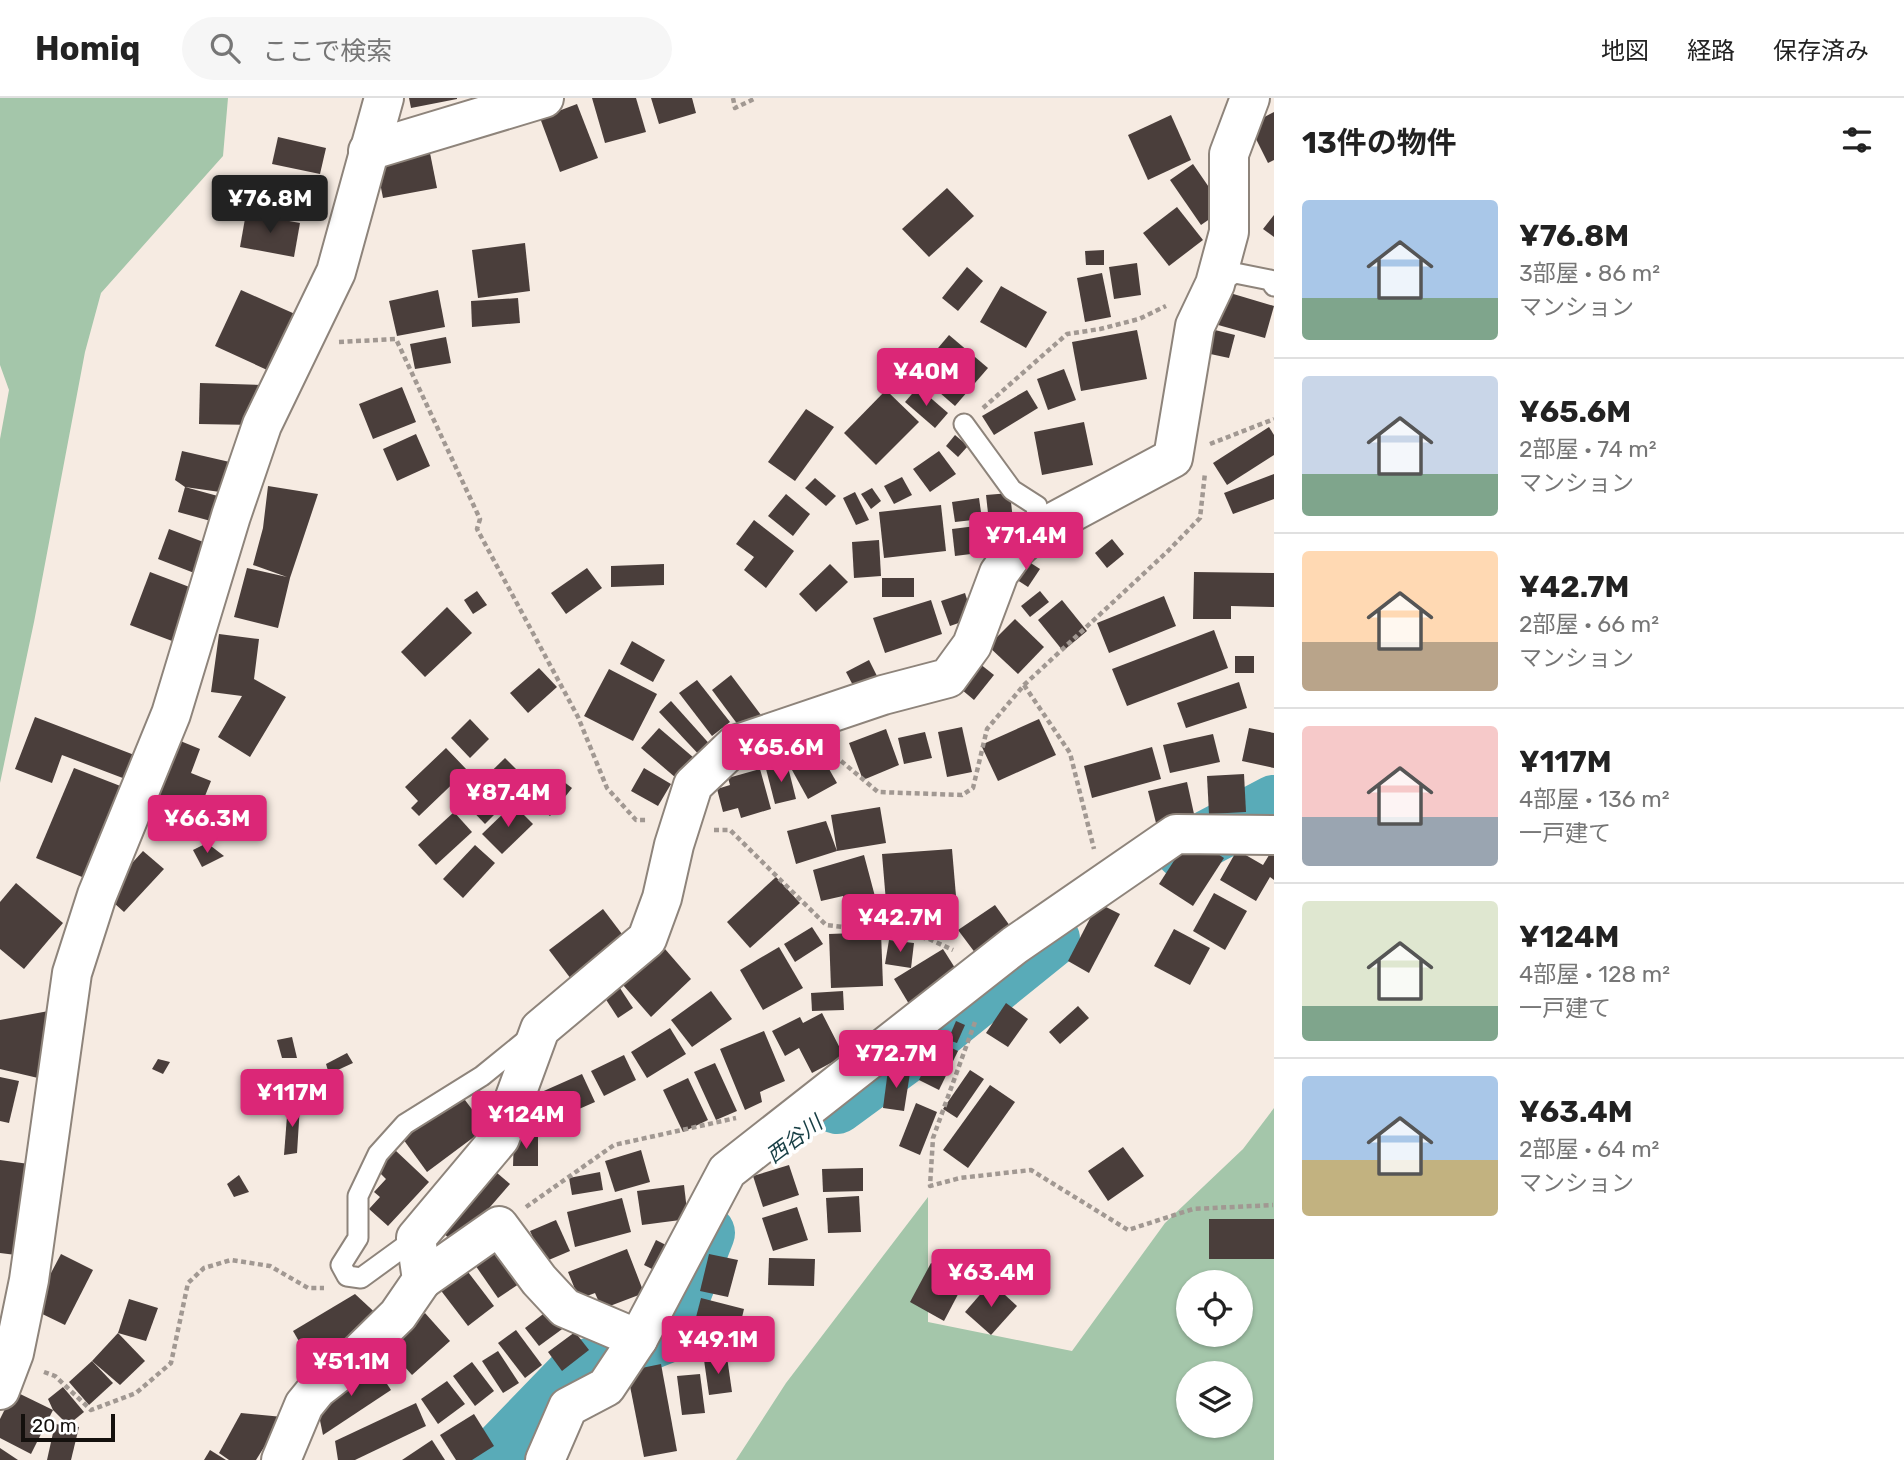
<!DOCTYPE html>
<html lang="ja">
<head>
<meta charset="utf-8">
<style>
  :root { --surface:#fff; --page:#f6f6f6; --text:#222; --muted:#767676; --line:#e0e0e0; --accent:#db2777 }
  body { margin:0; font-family:Rubik,"Noto Sans JP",sans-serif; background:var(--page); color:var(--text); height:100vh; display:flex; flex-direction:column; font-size:26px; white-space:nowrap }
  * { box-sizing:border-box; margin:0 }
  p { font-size:23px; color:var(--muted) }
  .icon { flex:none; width:38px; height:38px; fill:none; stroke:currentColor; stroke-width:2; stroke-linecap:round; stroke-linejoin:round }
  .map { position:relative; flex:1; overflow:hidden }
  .drawer { display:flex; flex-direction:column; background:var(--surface); width:630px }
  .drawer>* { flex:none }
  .controls { position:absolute; left:1176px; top:1172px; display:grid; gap:14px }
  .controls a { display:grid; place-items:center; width:77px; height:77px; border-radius:50%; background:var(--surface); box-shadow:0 2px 5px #0004; font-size:35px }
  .scale { position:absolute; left:21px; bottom:18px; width:94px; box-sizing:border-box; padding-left:7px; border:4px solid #14100d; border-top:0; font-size:19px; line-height:24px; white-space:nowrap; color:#14100d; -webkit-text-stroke:5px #fff; paint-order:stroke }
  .price { position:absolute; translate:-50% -60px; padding:0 16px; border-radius:7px; background:var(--accent); color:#fff; font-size:23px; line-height:46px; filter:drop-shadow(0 2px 4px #0008) }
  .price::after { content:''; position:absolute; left:50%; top:42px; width:21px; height:16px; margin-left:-10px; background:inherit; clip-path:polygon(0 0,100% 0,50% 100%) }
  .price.on { background:#222; color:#fff }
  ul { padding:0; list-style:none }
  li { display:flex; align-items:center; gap:21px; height:175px; padding:0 28px }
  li+li { border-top:2px solid var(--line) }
  li span { display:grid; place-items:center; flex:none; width:196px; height:140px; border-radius:7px; color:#555 }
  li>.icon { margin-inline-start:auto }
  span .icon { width:84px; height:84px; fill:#fffc; stroke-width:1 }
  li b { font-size:30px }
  h2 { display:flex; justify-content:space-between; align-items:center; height:84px; padding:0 28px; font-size:30px }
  header { display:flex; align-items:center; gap:42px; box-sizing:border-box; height:98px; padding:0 35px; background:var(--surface); border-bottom:2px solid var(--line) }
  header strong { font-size:33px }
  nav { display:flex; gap:38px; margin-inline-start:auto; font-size:24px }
  .search { width:490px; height:63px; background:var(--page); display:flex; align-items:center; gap:18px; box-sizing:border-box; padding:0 24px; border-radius:38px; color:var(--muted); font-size:26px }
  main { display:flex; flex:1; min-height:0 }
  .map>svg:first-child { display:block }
  .green { fill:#a4c6aa; fill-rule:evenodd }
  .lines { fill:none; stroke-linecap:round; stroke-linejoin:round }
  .river { stroke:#59abb8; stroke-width:56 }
  .building { fill:#4a3e3b }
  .service-casing { stroke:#8e847b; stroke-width:23 }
  .minor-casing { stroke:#8e847b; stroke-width:42 }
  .path { stroke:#a19892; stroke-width:4.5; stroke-dasharray:5 3.5; stroke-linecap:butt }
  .service { stroke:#fff; stroke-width:19 }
  .minor { stroke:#fff; stroke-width:38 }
  .labels { text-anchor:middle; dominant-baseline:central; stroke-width:7; stroke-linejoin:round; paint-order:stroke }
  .water-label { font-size:21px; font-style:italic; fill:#173e44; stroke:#fff }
</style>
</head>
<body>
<header>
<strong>Homiq</strong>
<div class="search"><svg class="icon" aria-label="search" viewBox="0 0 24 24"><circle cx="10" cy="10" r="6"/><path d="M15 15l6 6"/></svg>ここで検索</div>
<nav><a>地図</a><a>経路</a><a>保存済み</a></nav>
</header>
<main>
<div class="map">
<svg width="1274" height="1362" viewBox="0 0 1274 1362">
  <rect width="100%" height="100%" fill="#f6ebe2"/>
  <g class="green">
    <polygon points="0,0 228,0 223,58 101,195 85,254 34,524 0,685 0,341 9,292 0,267"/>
    <path d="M 1274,1010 L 1274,1362 L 736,1362 L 786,1285 L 928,1099 L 928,1224 L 1072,1253 L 1165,1125 L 1243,1051 ZM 1188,1185 L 1241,1185 L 1241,1237 L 1188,1237 ZM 1188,1276 L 1241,1276 L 1241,1328 L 1188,1328 Z"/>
  </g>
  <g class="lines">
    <g class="river">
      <polyline points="1183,753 1274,705"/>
      <polyline points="837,1008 927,942 1052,841"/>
      <polyline points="491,1362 577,1273 667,1237 707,1135"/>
    </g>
  </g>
  <g class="building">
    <polygon points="409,0 457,0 457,1 411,10"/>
    <polygon points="592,0 636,0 646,34 605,45"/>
    <polygon points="651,0 692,0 696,15 659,26"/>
    <polygon points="577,6 598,60 560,74 540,20"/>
    <polygon points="1274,14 1274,62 1268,65 1249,27"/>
    <polygon points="1171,17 1191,62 1148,82 1128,37"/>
    <polygon points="278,39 326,50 320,76 272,66"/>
    <polygon points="430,55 437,90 383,100 376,64"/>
    <polygon points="1193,66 1224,111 1201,127 1170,82"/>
    <polygon points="947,90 974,118 929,159 902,131"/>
    <polygon points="1177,109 1203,142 1169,168 1143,135"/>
    <polygon points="246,115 300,125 294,159 240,149"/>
    <polygon points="1274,117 1274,139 1263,131"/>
    <polygon points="525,145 530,193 478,200 472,152"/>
    <polygon points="1104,152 1104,167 1086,167 1085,153"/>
    <polygon points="1137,165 1141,197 1114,201 1109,169"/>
    <polygon points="967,169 983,183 958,213 942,200"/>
    <polygon points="1102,175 1111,219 1085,224 1077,180"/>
    <polygon points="1001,188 1047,214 1026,250 980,224"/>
    <polygon points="241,192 304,220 278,277 215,248"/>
    <polygon points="438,192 445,229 397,238 389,203"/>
    <polygon points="1220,192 1274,208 1265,240 1211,225"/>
    <polygon points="518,200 520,225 472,229 471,203"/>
    <polygon points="1207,230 1235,237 1229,260 1201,254"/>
    <polygon points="1137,232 1147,281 1081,293 1072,244"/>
    <polygon points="949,237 988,270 955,308 917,275"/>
    <polygon points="446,239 451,265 415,271 410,246"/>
    <polygon points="1064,271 1076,302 1048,312 1037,281"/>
    <polygon points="200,285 263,287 262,327 199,326"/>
    <polygon points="402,289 416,324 373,341 359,306"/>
    <polygon points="918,289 948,315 935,330 905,304"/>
    <polygon points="886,292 919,324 876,367 844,335"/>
    <polygon points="1027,292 1038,310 994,337 982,318"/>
    <polygon points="806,311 834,329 795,383 768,364"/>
    <polygon points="1084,324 1093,367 1042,377 1034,334"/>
    <polygon points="1269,329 1274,337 1274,357 1227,387 1213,365"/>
    <polygon points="416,336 430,368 397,383 383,351"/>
    <polygon points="955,337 968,348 958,359 946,348"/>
    <polygon points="182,353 234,365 227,395 185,389 236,403 218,425 178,414 185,389 175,382"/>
    <polygon points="939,353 956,376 930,394 913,371"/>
    <polygon points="1274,376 1274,401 1233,416 1224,395"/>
    <polygon points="902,379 912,397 894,406 884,388"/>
    <polygon points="815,380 836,398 826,408 805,390"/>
    <polygon points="268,388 318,396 290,480 278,530 234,519 247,470 287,479 253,467 263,430"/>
    <polygon points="872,390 881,403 871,411 861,396"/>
    <polygon points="855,394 869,422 856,427 843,400"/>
    <polygon points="1010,395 1014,431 990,433 986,397"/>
    <polygon points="786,396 810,416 793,438 768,418"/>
    <polygon points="979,400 982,421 955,424 952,404"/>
    <polygon points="941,407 946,453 884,460 879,414"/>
    <polygon points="754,422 794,453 766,490 744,472 754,459 736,446"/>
    <polygon points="984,427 987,454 955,458 952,431"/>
    <polygon points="169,431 214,448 202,478 158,461"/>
    <polygon points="1112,441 1124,456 1107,470 1095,455"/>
    <polygon points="879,442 881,478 854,480 852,444"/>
    <polygon points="1023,460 1040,471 1028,489 1011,478"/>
    <polygon points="664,466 664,487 611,489 611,468"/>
    <polygon points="830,466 848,484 816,514 799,496"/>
    <polygon points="587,470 602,490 566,516 551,495"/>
    <polygon points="150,474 200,493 180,546 130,527"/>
    <polygon points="1194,474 1274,475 1274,509 1231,508 1231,521 1193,521"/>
    <rect x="882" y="480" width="32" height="19"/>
    <polygon points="477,493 487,507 473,516 464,502"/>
    <polygon points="1040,493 1049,504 1030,519 1021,508"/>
    <polygon points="965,495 973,520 950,528 941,503"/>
    <polygon points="1164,498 1176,528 1109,555 1097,525"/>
    <polygon points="931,502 942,536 885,555 873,520"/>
    <polygon points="1062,502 1087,533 1063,553 1038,522"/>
    <polygon points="447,509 472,535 425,579 401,554"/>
    <polygon points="1015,521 1044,549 1018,576 988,548"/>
    <polygon points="1214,532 1228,570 1127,608 1112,571"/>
    <polygon points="219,536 259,541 254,581 286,599 250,659 218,639 242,598 211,594"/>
    <polygon points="632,543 665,562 653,584 620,566"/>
    <rect x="1235" y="558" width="19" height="17"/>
    <polygon points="869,562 880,584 857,595 846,574"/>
    <polygon points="975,562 994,577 974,602 955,586"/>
    <polygon points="539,570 557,589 528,615 510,595"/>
    <polygon points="609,571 657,596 633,643 584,618"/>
    <polygon points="731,577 761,617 741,631 712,592"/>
    <polygon points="697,582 730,624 712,638 679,595"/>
    <polygon points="1239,584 1247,610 1186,630 1177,605"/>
    <polygon points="671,603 714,651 703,661 659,614"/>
    <polygon points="35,619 137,658 128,682 62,657 52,685 15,671"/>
    <polygon points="470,621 489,641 470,660 451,640"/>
    <polygon points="1039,621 1056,657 998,683 981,647"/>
    <polygon points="962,629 972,674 947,679 938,634"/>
    <polygon points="659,630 694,660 676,680 641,650"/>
    <polygon points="1249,630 1274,635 1274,670 1242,663"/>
    <polygon points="886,631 899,667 863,682 849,645"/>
    <polygon points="925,634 932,660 904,666 898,640"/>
    <polygon points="1213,636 1220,664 1170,675 1163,647"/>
    <polygon points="173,640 200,651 191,675 211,683 195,723 181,717 171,725 143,713"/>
    <polygon points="1152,649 1161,681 1092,700 1084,668"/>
    <polygon points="446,650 467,672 419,718 411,710 418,703 405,689"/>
    <polygon points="820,655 837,685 808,701 792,672"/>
    <polygon points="505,660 528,683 485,726 462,702"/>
    <polygon points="787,665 796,701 775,706 766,671"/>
    <polygon points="74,670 123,689 87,781 36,760"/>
    <polygon points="644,670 671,686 658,708 631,693"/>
    <polygon points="547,671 572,690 550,718 525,698"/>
    <polygon points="760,671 771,711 741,720 738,710 723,714 717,691 730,687 728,680"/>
    <polygon points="1244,676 1246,714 1209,716 1207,678"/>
    <polygon points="1187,684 1194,716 1156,725 1148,693"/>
    <polygon points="513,706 533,726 502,756 482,736"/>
    <polygon points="880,709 886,745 837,753 796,766 787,733 826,723 837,753 831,717"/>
    <polygon points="454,714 472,734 436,767 418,747"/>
    <polygon points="1190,738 1224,760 1193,808 1159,786"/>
    <polygon points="207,745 224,758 202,769 193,752"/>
    <polygon points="475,747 495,765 463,800 443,781"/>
    <polygon points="1274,749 1274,782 1270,779 1256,803 1220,782 1237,752 1263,767"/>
    <polygon points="952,751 956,798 886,804 882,756"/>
    <polygon points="143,753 164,771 124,814 104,796"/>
    <polygon points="864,757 877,806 846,814 843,798 821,803 813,772"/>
    <polygon points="776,779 800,805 750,850 727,824"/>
    <polygon points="16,785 63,825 24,871 0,851 0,804"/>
    <polygon points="1214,795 1247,813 1225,852 1193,833"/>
    <polygon points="1098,805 1120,816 1089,875 1068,863"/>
    <polygon points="995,807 1015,835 979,860 958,832"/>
    <polygon points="603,811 625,840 571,881 549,852"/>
    <polygon points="812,829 823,846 795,864 784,846"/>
    <polygon points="1174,831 1210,850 1190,887 1154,868"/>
    <polygon points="881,834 883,888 831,890 829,836"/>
    <polygon points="889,842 914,845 911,870 885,866"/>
    <polygon points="779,849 803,890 763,912 740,872"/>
    <polygon points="665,851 691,881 651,919 623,887"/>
    <polygon points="943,851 962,881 912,911 894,881"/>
    <polygon points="618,887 633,910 618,920 603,897"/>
    <polygon points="711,893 732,921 692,949 671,922"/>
    <polygon points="843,893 844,912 812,913 811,895"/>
    <polygon points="1006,905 1028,921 1008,949 986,935"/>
    <polygon points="1078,908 1089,920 1060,946 1049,934"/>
    <polygon points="54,912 38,980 0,971 0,922"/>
    <polygon points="822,915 844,958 812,975 799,950 785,958 772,933 800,919 803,925"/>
    <polygon points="956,923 965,927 957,945 948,942"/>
    <polygon points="670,930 686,956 647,980 631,954"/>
    <polygon points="764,933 785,983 760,994 762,1004 745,1012 720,951"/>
    <polygon points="292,939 297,960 282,960 277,942"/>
    <polygon points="937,943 958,953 939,992 919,982"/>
    <polygon points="347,955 353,965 329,976 326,966"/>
    <polygon points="624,957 636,982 604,998 591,973"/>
    <polygon points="158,961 170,964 163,976 152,971"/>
    <polygon points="715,965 737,1013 716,1022 694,974"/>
    <polygon points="888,972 910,975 904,1013 883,1010"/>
    <polygon points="970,972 984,981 957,1020 943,1011"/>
    <polygon points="582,976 595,1004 540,1028 528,1000"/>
    <polygon points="0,979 19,983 9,1025 0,1023"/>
    <polygon points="688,980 708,1022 683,1034 663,992"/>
    <polygon points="990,987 1015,1004 968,1070 943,1052"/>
    <polygon points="462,998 486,1030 427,1074 403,1041"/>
    <polygon points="288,1005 300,1007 297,1055 284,1057"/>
    <polygon points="916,1005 937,1014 920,1057 899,1048"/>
    <polygon points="514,1038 538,1039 538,1068 513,1068"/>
    <polygon points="1123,1049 1144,1078 1108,1103 1088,1073"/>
    <polygon points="395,1052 429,1084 388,1128 369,1111 380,1099 374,1094 386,1081 377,1072"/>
    <polygon points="641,1052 650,1084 615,1094 605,1063"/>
    <polygon points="0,1062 29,1066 16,1157 0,1155"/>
    <polygon points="789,1067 799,1097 763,1109 753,1078"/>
    <polygon points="489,1068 510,1086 457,1147 436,1129"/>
    <polygon points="863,1070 863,1093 823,1094 822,1071"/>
    <polygon points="600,1074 603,1092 572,1097 569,1080"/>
    <polygon points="239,1077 249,1094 234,1099 227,1086"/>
    <polygon points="684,1087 688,1121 642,1127 637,1093"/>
    <polygon points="859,1098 861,1134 828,1135 826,1100"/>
    <polygon points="622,1100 631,1134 575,1149 567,1114"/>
    <polygon points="797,1109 808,1142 773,1153 762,1120"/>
    <rect x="1209" y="1121" width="65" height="40"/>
    <polygon points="556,1122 570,1153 544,1164 530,1133"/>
    <polygon points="656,1142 672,1150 660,1175 644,1167"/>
    <polygon points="497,1147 522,1184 498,1200 473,1164"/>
    <polygon points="627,1151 644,1195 602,1211 595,1195 579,1201 568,1174"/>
    <polygon points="61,1156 93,1172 65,1227 32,1211"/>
    <polygon points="709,1156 738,1162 728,1199 700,1193"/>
    <polygon points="769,1160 815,1161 814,1188 768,1187"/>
    <polygon points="931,1165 965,1183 944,1223 910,1204"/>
    <polygon points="465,1170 494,1208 468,1228 439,1190"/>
    <polygon points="991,1184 1017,1208 991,1237 965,1214"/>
    <polygon points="355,1196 382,1221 311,1264 293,1233"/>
    <polygon points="701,1200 744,1211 734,1253 690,1242"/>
    <polygon points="129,1201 158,1210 146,1243 118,1235"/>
    <polygon points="551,1210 565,1229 539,1248 525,1230"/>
    <polygon points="425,1215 450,1243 412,1277 387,1249"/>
    <polygon points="516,1232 542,1267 525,1280 498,1245"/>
    <polygon points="575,1234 589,1252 562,1273 548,1254"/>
    <polygon points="118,1235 145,1263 120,1287 92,1263"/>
    <polygon points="498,1253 519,1285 503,1295 482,1263"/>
    <polygon points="727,1259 732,1294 709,1297 704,1262"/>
    <polygon points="92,1263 113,1285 89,1307 69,1284"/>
    <polygon points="472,1264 494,1293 475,1308 453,1278"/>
    <polygon points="373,1265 391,1292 323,1337 316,1303"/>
    <polygon points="661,1266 677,1353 644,1359 627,1273"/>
    <polygon points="700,1276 705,1315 682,1317 677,1278"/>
    <polygon points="447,1283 465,1306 438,1326 421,1301"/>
    <polygon points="63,1289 84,1314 68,1327 53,1312 48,1301"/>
    <polygon points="14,1293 53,1312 31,1356 0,1340 0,1321"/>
    <polygon points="416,1305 426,1328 355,1362 338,1362 335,1343"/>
    <polygon points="241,1315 283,1319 256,1362 229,1362 219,1355"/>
    <polygon points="474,1316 494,1348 472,1362 456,1362 440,1337"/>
    <polygon points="55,1326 79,1329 71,1362 47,1362"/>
    <polygon points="432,1342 445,1362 402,1362"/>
    <polygon points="0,1350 18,1362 0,1362"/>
    <polygon points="210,1352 226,1362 204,1362"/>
  </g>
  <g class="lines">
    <g class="service-casing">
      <g id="service">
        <polyline points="1216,186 1235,175 1270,182 1274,188"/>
        <polyline points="964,326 1012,392 1037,408 1035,434"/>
        <polyline points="416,1140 361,1180 347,1178 341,1167 358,1140 358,1098 378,1056 405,1026 482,978 530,939"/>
      </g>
    </g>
    <g class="minor-casing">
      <g id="minor">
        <polyline points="368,53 544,0"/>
        <polyline points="422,1182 499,1128 539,1182 565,1210 638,1241"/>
        <polyline points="0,1292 14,1255 29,1182 72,875 97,797 171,616 231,418 262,327 336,174 384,0"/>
        <polyline points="281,1362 304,1307 317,1291 344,1270 398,1217 422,1182 416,1140 500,1040 540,931 647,841 662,800 674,747 693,687 735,647 883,597 948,580 972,547 999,475 1017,450 1035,434 1173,360 1195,228 1215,186 1229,134 1229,56 1250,0"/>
        <polyline points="545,1362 568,1309 606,1289 638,1241 727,1073 1015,847 1176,736 1274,737"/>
      </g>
    </g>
    <g class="path">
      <polyline points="733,0 735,10 756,0"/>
      <polyline points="339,244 396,241 480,421 477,431 578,619 607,690 636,722 647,722"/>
      <polyline points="983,310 1067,236 1100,231 1139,221 1166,208"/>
      <polyline points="1210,346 1274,321"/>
      <polyline points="1024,587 1070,655 1094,751"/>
      <polyline points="828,652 878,694 962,697 973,690 987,631 1024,587 1168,453 1200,420 1205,375"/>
      <polyline points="714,732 730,732 826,827 906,836 929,841 953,852"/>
      <polyline points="975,924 933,1040 930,1088 960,1080 1031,1072 1128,1132 1193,1111 1273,1107"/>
      <polyline points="526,1109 614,1047 736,1020"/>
      <polyline points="44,1274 55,1278 91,1312 136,1295 171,1265 188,1185 204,1170 231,1162 270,1168 308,1190 324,1190"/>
    </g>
    <use href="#service" class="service"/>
    <use href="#minor" class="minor"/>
  </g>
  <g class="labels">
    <g class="water-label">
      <text transform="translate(794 1041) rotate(-37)">西谷川</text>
    </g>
  </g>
</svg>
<div class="controls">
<a><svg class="icon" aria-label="locate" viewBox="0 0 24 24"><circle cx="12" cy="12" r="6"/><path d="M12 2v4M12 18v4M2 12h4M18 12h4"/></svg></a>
<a><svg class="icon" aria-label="layers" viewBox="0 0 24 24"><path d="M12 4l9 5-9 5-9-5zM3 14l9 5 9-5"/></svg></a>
</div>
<div class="scale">20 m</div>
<b class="price on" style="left:270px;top:137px">¥76.8M</b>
<b class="price" style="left:926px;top:310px">¥40M</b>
<b class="price" style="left:1026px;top:474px">¥71.4M</b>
<b class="price" style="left:781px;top:686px">¥65.6M</b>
<b class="price" style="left:508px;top:731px">¥87.4M</b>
<b class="price" style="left:207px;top:757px">¥66.3M</b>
<b class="price" style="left:900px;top:856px">¥42.7M</b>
<b class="price" style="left:896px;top:992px">¥72.7M</b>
<b class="price" style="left:292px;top:1031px">¥117M</b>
<b class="price" style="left:526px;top:1053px">¥124M</b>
<b class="price" style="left:991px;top:1211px">¥63.4M</b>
<b class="price" style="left:718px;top:1278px">¥49.1M</b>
<b class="price" style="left:351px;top:1300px">¥51.1M</b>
</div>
<section class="drawer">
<h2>13件の物件<svg class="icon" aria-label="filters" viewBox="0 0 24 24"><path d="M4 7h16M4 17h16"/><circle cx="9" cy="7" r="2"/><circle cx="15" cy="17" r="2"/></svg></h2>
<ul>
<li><span style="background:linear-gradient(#a9c7e8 70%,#7fa58c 0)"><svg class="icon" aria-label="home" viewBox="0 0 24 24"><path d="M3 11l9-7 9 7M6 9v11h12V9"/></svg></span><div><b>¥76.8M</b><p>3部屋 · 86 m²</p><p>マンション</p></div></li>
<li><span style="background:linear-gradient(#c9d6e8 70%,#7fa58c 0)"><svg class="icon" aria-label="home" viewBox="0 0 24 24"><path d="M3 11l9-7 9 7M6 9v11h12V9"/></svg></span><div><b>¥65.6M</b><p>2部屋 · 74 m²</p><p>マンション</p></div></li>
<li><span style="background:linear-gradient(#ffd9b3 65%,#b9a48a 0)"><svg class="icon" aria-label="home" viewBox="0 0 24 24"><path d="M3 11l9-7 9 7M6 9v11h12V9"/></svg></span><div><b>¥42.7M</b><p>2部屋 · 66 m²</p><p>マンション</p></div></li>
<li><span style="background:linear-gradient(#f6c9c9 65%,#9aa5b1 0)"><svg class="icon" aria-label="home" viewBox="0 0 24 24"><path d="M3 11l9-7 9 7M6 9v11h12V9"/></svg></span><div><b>¥117M</b><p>4部屋 · 136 m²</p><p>一戸建て</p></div></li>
<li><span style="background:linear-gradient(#dfe7d0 75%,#7fa58c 0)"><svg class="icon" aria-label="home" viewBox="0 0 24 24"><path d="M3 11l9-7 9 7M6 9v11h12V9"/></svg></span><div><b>¥124M</b><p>4部屋 · 128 m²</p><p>一戸建て</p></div></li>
<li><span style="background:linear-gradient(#a9c7e8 60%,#c2b280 0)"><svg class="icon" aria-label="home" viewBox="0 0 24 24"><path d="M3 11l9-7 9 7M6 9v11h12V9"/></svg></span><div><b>¥63.4M</b><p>2部屋 · 64 m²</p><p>マンション</p></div></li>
</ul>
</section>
</main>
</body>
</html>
